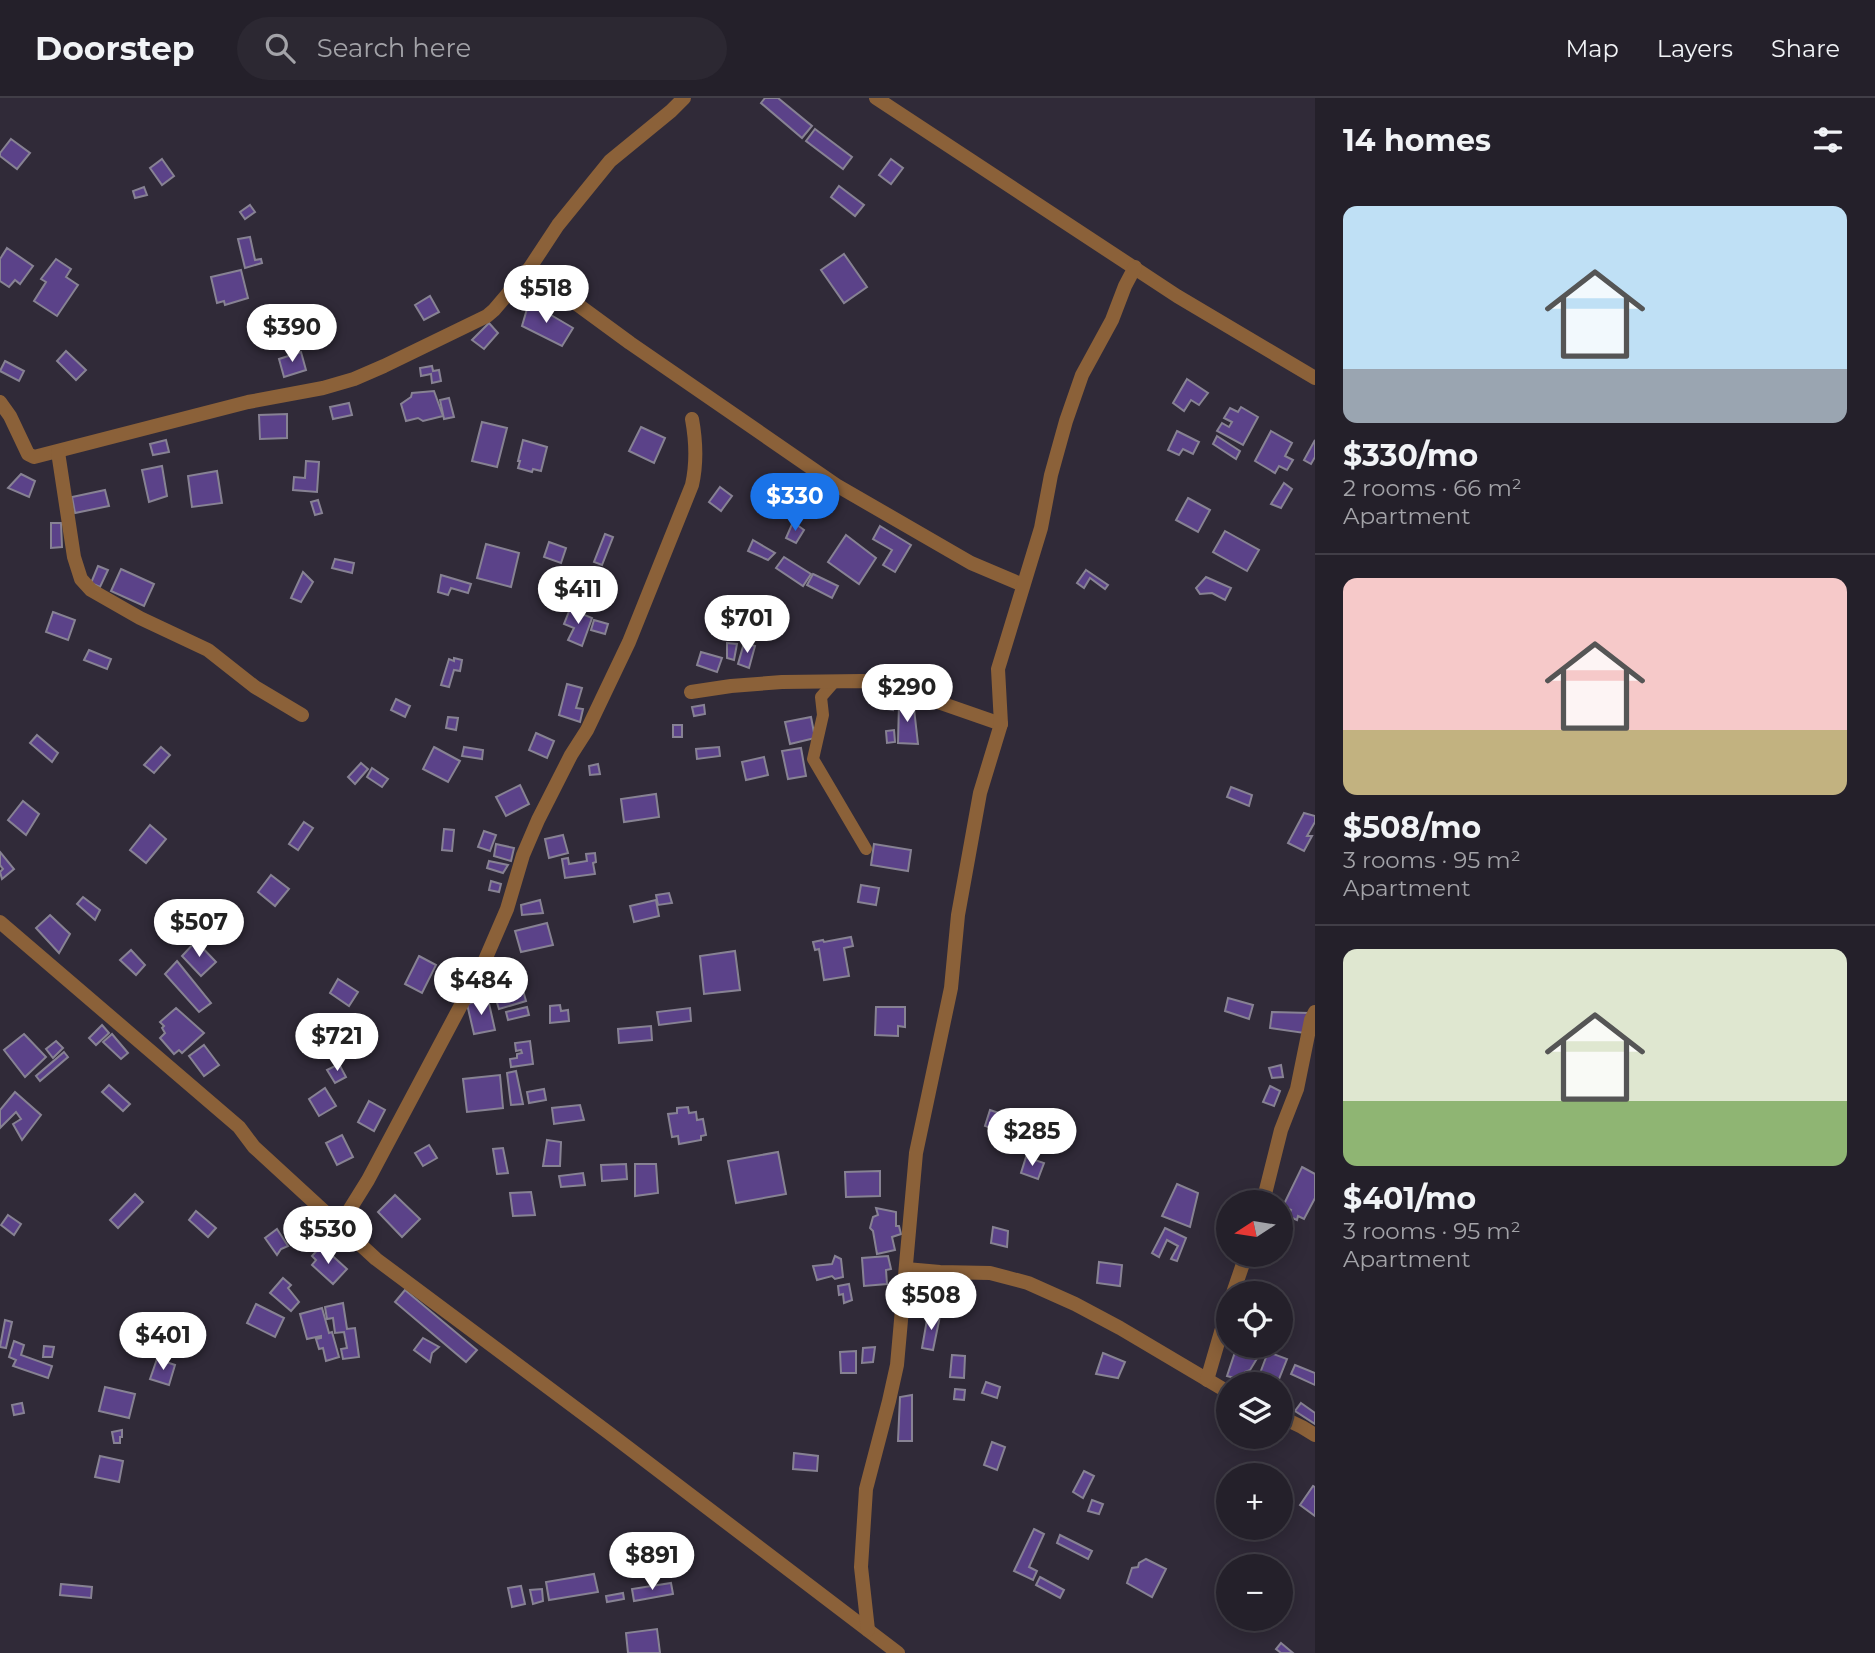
<!DOCTYPE html>
<html lang="en">
<head>
<meta charset="utf-8">
<style>
  :root { --surface:#24202a; --page:#2c2832; --text:#f1f3f6; --muted:#a3a3a8; --line:#413e47; --accent:#1a73e8 }
  body { margin:0; font-family:Montserrat,sans-serif; background:var(--page); color:var(--text); height:100vh; display:flex; flex-direction:column; font-size:26px; white-space:nowrap }
  * { box-sizing:border-box; margin:0 }
  p { font-size:23px; color:var(--muted) }
  .icon { flex:none; width:38px; height:38px; fill:none; stroke:currentColor; stroke-width:2; stroke-linecap:round; stroke-linejoin:round }
  .map { position:relative; flex:1; overflow:hidden }
  .panel { display:flex; flex-direction:column; background:var(--surface); width:560px }
  .panel>* { flex:none }
  .needle { width:46px; rotate:258deg }
  .fabs { position:absolute; left:1216px; top:1092px; display:grid; gap:14px }
  .fabs a { display:grid; place-items:center; width:77px; height:77px; border-radius:50%; background:var(--surface); box-shadow:0 4px 18px #0003,0 0 0 2px var(--line); font-size:35px }
  .price { position:absolute; translate:-50% -60px; padding:0 16px; border-radius:24px; background:#fff; color:#222; font-size:23px; line-height:46px; filter:drop-shadow(0 2px 4px #0008) }
  .price::after { content:''; position:absolute; left:50%; top:42px; width:21px; height:16px; margin-left:-10px; background:inherit; clip-path:polygon(0 0,100% 0,50% 100%) }
  .price.on { background:var(--accent); color:#fff }
  ul { padding:0; list-style:none }
  li { display:grid; align-content:center; gap:14px; height:371px; padding:0 28px }
  li+li { border-top:2px solid var(--line) }
  li span { display:grid; place-items:center; height:217px; border-radius:14px; color:#555 }
  li>.icon { margin-inline-start:auto }
  span .icon { width:126px; height:126px; fill:#fffc; stroke-width:1 }
  li b { font-size:30px }
  h2 { display:flex; justify-content:space-between; align-items:center; height:84px; padding:0 28px; font-size:30px }
  header { display:flex; align-items:center; gap:42px; box-sizing:border-box; height:98px; padding:0 35px; background:var(--surface); border-bottom:2px solid var(--line) }
  header strong { font-size:33px }
  nav { display:flex; gap:38px; margin-inline-start:auto; font-size:24px }
  .search { width:490px; height:63px; background:var(--page); display:flex; align-items:center; gap:18px; box-sizing:border-box; padding:0 24px; border-radius:38px; color:var(--muted); font-size:26px }
  main { display:flex; flex:1; min-height:0 }
  .map>svg:first-child { display:block }
  .building { fill:#5b4289; stroke:#878293; stroke-width:2 }
  .lines { fill:none; stroke-linecap:round; stroke-linejoin:round }
  .pedestrian { stroke:#8b6139; stroke-width:12 }
  .minor { stroke:#8b6139; stroke-width:14 }
</style>
</head>
<body>
<header>
<strong>Doorstep</strong>
<div class="search"><svg class="icon" aria-label="search" viewBox="0 0 24 24"><circle cx="10" cy="10" r="6"/><path d="M15 15l6 6"/></svg>Search here</div>
<nav><a>Map</a><a>Layers</a><a>Share</a></nav>
</header>
<main>
<div class="map">
<svg width="1315" height="1555" viewBox="0 0 1315 1555">
  <rect width="100%" height="100%" fill="#302a38"/>
  <g class="building">
    <polygon points="765,0 778,0 812,28 802,40 761,5"/>
    <polygon points="815,31 852,59 843,71 806,43"/>
    <polygon points="11,41 30,55 17,71 0,58 0,55"/>
    <polygon points="162,61 174,78 162,87 150,70"/>
    <polygon points="891,61 903,70 891,86 879,77"/>
    <polygon points="839,88 864,107 855,118 831,99"/>
    <polygon points="144,89 147,97 135,100 133,93"/>
    <polygon points="250,107 255,114 245,121 240,114"/>
    <polygon points="250,139 255,162 261,161 262,165 245,170 238,141"/>
    <polygon points="7,150 33,168 20,186 15,182 9,189 0,183 0,161"/>
    <polygon points="844,156 867,189 844,205 821,172"/>
    <polygon points="56,161 71,171 66,179 78,187 57,218 34,203 46,184 41,181"/>
    <polygon points="241,172 248,200 225,207 224,203 217,205 211,179"/>
    <polygon points="430,198 439,214 424,222 415,207"/>
    <polygon points="529,204 573,230 562,248 522,228"/>
    <polygon points="489,225 498,235 484,251 472,242"/>
    <polygon points="66,253 86,272 76,282 57,263"/>
    <polygon points="301,254 306,272 284,279 279,261"/>
    <polygon points="5,263 24,273 19,283 0,273"/>
    <polygon points="432,268 433,273 439,272 441,283 432,285 431,276 421,278 420,270"/>
    <polygon points="1187,281 1208,295 1199,307 1191,302 1184,313 1173,305"/>
    <polygon points="434,293 443,318 423,323 418,320 406,323 401,306 411,299 412,295"/>
    <polygon points="449,300 454,319 444,321 440,302"/>
    <polygon points="349,305 352,317 333,321 330,309"/>
    <polygon points="1241,309 1258,319 1243,347 1217,333 1222,325 1229,329 1232,324 1224,320 1230,310 1238,314"/>
    <polygon points="287,316 287,340 260,341 259,317"/>
    <polygon points="482,324 507,330 497,369 472,363"/>
    <polygon points="641,329 665,340 654,365 629,353"/>
    <polygon points="1177,333 1199,344 1193,356 1183,351 1179,357 1168,352"/>
    <polygon points="1271,333 1292,345 1285,358 1293,362 1287,372 1279,368 1275,375 1255,363"/>
    <polygon points="1217,338 1240,353 1236,361 1213,346"/>
    <polygon points="166,342 169,354 153,357 150,346"/>
    <polygon points="523,342 547,349 541,373 533,371 532,374 518,370 520,363 518,363"/>
    <polygon points="1315,342 1315,359 1311,366 1304,362"/>
    <polygon points="306,363 319,364 317,394 293,392 294,379 305,380"/>
    <polygon points="162,368 167,398 149,404 142,372"/>
    <polygon points="217,373 222,405 192,409 188,378"/>
    <polygon points="21,376 35,383 29,399 8,390"/>
    <polygon points="1284,385 1292,391 1281,410 1271,406"/>
    <polygon points="720,389 732,398 721,413 709,404"/>
    <polygon points="105,392 109,408 75,415 72,399"/>
    <polygon points="1188,400 1210,412 1198,434 1176,422"/>
    <polygon points="318,402 322,415 315,417 311,404"/>
    <polygon points="793,424 804,432 796,445 786,440"/>
    <polygon points="51,425 61,425 62,449 51,450"/>
    <polygon points="880,428 911,447 895,474 883,467 892,452 873,441"/>
    <polygon points="1225,433 1259,452 1247,473 1213,454"/>
    <polygon points="605,436 613,439 602,467 594,464"/>
    <polygon points="846,437 876,460 859,486 828,464"/>
    <polygon points="753,442 775,455 768,462 748,453"/>
    <polygon points="549,444 566,450 561,465 544,459"/>
    <polygon points="486,446 519,455 511,489 477,480"/>
    <polygon points="784,459 811,476 803,488 776,470"/>
    <polygon points="335,461 354,465 352,475 332,470"/>
    <polygon points="98,468 108,472 100,489 91,485"/>
    <polygon points="121,471 154,486 144,508 111,493"/>
    <polygon points="1086,472 1108,487 1105,491 1090,480 1084,490 1077,485"/>
    <polygon points="303,474 313,484 301,504 291,500"/>
    <polygon points="813,476 838,488 832,500 807,487"/>
    <polygon points="441,477 471,486 468,495 451,490 448,497 438,494"/>
    <polygon points="1206,479 1231,490 1225,502 1212,495 1200,496 1196,490"/>
    <polygon points="570,511 592,520 582,548 568,542 574,530 564,526"/>
    <polygon points="53,514 75,522 68,542 46,534"/>
    <polygon points="594,522 608,526 605,536 591,532"/>
    <polygon points="727,545 737,546 734,562 727,560"/>
    <polygon points="744,545 755,548 749,570 738,566"/>
    <polygon points="89,552 111,561 107,571 84,562"/>
    <polygon points="701,554 722,560 717,574 697,567"/>
    <polygon points="454,560 462,562 460,573 454,572 449,589 441,587 449,561 454,563"/>
    <polygon points="567,586 582,590 576,610 583,611 580,624 559,617"/>
    <polygon points="883,595 894,596 893,612 881,610"/>
    <polygon points="396,601 410,608 405,619 391,612"/>
    <polygon points="913,602 918,646 898,645 899,605"/>
    <polygon points="704,607 705,616 694,618 692,609"/>
    <polygon points="448,619 458,620 456,632 446,630"/>
    <polygon points="811,619 815,640 790,646 785,624"/>
    <rect x="673" y="627" width="9" height="12"/>
    <polygon points="894,632 895,644 887,645 886,633"/>
    <polygon points="536,635 554,643 547,660 529,652"/>
    <polygon points="37,637 58,655 52,664 30,645"/>
    <polygon points="161,649 170,657 154,675 144,667"/>
    <polygon points="434,649 460,663 448,684 423,671"/>
    <polygon points="464,649 483,652 482,661 462,658"/>
    <polygon points="719,649 720,658 697,661 696,651"/>
    <polygon points="801,650 806,678 788,681 782,653"/>
    <polygon points="764,659 768,677 746,682 742,664"/>
    <polygon points="361,665 368,671 355,686 348,679"/>
    <polygon points="598,666 600,676 590,677 589,668"/>
    <polygon points="372,670 388,681 382,689 367,679"/>
    <polygon points="520,687 529,706 506,718 496,699"/>
    <polygon points="1231,689 1252,697 1249,708 1227,699"/>
    <polygon points="656,696 659,719 624,724 621,701"/>
    <polygon points="23,703 39,716 26,737 8,722"/>
    <polygon points="1304,715 1315,718 1315,724 1307,738 1312,738 1304,753 1288,745"/>
    <polygon points="304,724 313,730 298,752 289,746"/>
    <polygon points="150,727 166,741 146,765 130,752"/>
    <polygon points="444,731 454,732 452,753 442,752"/>
    <polygon points="484,733 496,737 490,753 478,749"/>
    <polygon points="563,737 568,755 549,760 545,741"/>
    <polygon points="496,746 514,750 511,763 494,758"/>
    <polygon points="874,746 911,752 908,773 871,767"/>
    <polygon points="0,754 14,771 2,781 0,774 3,771 0,767"/>
    <polygon points="595,755 596,764 593,765 595,776 565,780 562,761 568,760 569,766 587,763 586,756"/>
    <polygon points="489,763 508,767 503,775 487,770"/>
    <polygon points="271,777 289,791 275,808 258,794"/>
    <polygon points="491,783 501,786 499,794 489,792"/>
    <polygon points="861,787 879,790 876,807 858,804"/>
    <polygon points="669,795 672,805 658,807 656,797"/>
    <polygon points="83,799 100,812 95,822 77,806"/>
    <polygon points="540,802 543,815 522,817 521,807"/>
    <polygon points="656,802 659,818 634,824 630,808"/>
    <polygon points="50,817 70,836 59,855 36,830"/>
    <polygon points="547,825 553,847 521,854 515,833"/>
    <polygon points="851,839 853,848 844,850 849,878 824,882 819,851 815,852 813,844 823,842 824,844"/>
    <polygon points="196,843 216,864 201,878 182,858"/>
    <polygon points="131,852 145,867 136,877 120,862"/>
    <polygon points="735,853 740,892 704,896 700,858"/>
    <polygon points="419,858 436,867 422,895 405,886"/>
    <polygon points="177,863 211,905 199,914 165,876"/>
    <polygon points="519,878 526,903 499,911 491,886"/>
    <polygon points="338,881 358,894 349,908 330,895"/>
    <polygon points="1228,900 1253,907 1249,921 1225,913"/>
    <polygon points="488,901 495,932 474,936 467,906"/>
    <polygon points="560,907 561,913 568,912 569,923 550,925 550,908"/>
    <polygon points="527,909 529,917 508,922 506,914"/>
    <polygon points="876,909 905,909 905,929 898,928 898,938 875,937"/>
    <polygon points="176,910 204,935 182,955 179,952 174,956 160,940 165,935 162,930 164,928 160,924"/>
    <polygon points="690,910 691,923 659,927 657,914"/>
    <polygon points="1272,914 1309,915 1304,935 1270,930"/>
    <polygon points="102,927 109,935 96,947 89,940"/>
    <polygon points="651,928 652,942 619,945 618,931"/>
    <polygon points="24,936 46,959 25,979 4,952"/>
    <polygon points="112,936 128,955 121,961 103,944"/>
    <polygon points="56,943 63,950 53,960 46,951"/>
    <polygon points="530,943 533,966 511,969 510,961 517,960 517,956 522,955 521,952 516,953 515,945"/>
    <polygon points="204,947 219,967 204,978 189,958"/>
    <polygon points="64,954 68,959 40,983 36,978"/>
    <polygon points="339,966 346,979 335,985 327,972"/>
    <polygon points="1281,967 1283,979 1272,980 1269,970"/>
    <polygon points="516,973 523,1006 511,1007 507,975"/>
    <polygon points="500,977 503,1010 467,1014 463,981"/>
    <polygon points="109,987 130,1006 123,1013 102,994"/>
    <polygon points="1270,988 1280,993 1274,1008 1263,1004"/>
    <polygon points="325,990 336,1008 319,1018 309,1001"/>
    <polygon points="544,991 546,1002 529,1005 527,994"/>
    <polygon points="15,994 41,1017 22,1042 13,1026 21,1021 16,1014 0,1030 0,1012"/>
    <polygon points="369,1003 385,1012 374,1033 358,1024"/>
    <polygon points="580,1007 584,1022 554,1026 552,1010"/>
    <polygon points="688,1009 689,1015 696,1014 697,1022 703,1021 706,1037 701,1038 701,1042 679,1046 678,1038 672,1039 668,1016 677,1015 677,1010"/>
    <polygon points="990,1012 1022,1023 1020,1030 1025,1031 1019,1050 1002,1045 1005,1035 985,1028"/>
    <polygon points="342,1037 353,1059 337,1067 326,1045"/>
    <polygon points="547,1042 561,1044 560,1068 543,1068"/>
    <polygon points="429,1047 437,1060 423,1068 415,1055"/>
    <polygon points="503,1050 508,1075 497,1076 493,1051"/>
    <polygon points="778,1054 786,1096 736,1105 728,1063"/>
    <polygon points="1026,1059 1044,1065 1038,1081 1021,1075"/>
    <polygon points="626,1066 627,1081 602,1083 601,1067"/>
    <polygon points="635,1066 656,1066 658,1095 635,1098"/>
    <polygon points="1302,1069 1315,1076 1315,1100 1304,1121 1298,1118 1297,1122 1288,1118 1291,1112 1283,1108"/>
    <polygon points="880,1073 880,1098 846,1099 845,1074"/>
    <polygon points="583,1075 585,1087 561,1089 559,1078"/>
    <polygon points="1177,1086 1198,1095 1190,1129 1162,1118"/>
    <polygon points="531,1094 535,1117 513,1118 510,1095"/>
    <polygon points="135,1096 143,1104 118,1130 110,1122"/>
    <polygon points="395,1097 420,1121 402,1139 378,1114"/>
    <polygon points="876,1110 896,1114 896,1128 899,1128 901,1136 892,1139 895,1152 877,1156 873,1133 870,1130 873,1119 878,1117"/>
    <polygon points="196,1113 216,1130 208,1139 189,1122"/>
    <polygon points="8,1117 21,1126 14,1137 1,1127"/>
    <polygon points="993,1129 1008,1133 1007,1149 991,1145"/>
    <polygon points="1165,1130 1186,1140 1177,1163 1171,1161 1178,1148 1167,1142 1159,1159 1152,1155"/>
    <polygon points="277,1131 288,1148 281,1151 277,1157 265,1140"/>
    <polygon points="320,1149 324,1154 326,1152 347,1171 333,1186 312,1167 316,1162 312,1158"/>
    <polygon points="835,1158 841,1161 843,1179 835,1181 832,1178 817,1182 813,1168 832,1166"/>
    <polygon points="888,1158 891,1171 886,1172 887,1186 864,1188 862,1160"/>
    <polygon points="1099,1164 1122,1167 1120,1188 1097,1185"/>
    <polygon points="283,1180 291,1187 288,1190 299,1204 291,1213 270,1195"/>
    <polygon points="849,1186 852,1202 844,1205 843,1196 839,1197 838,1188"/>
    <polygon points="405,1192 477,1252 466,1264 395,1204"/>
    <polygon points="343,1205 347,1231 355,1230 359,1259 343,1261 341,1251 347,1250 344,1234 335,1235 333,1220 327,1221 325,1209"/>
    <polygon points="256,1206 284,1220 275,1239 247,1225"/>
    <polygon points="322,1210 329,1235 332,1234 339,1259 326,1263 323,1250 319,1251 316,1241 321,1240 321,1238 307,1241 300,1216"/>
    <polygon points="928,1216 940,1218 933,1252 922,1250"/>
    <polygon points="5,1222 12,1224 6,1250 0,1249"/>
    <polygon points="423,1240 439,1249 432,1255 430,1264 414,1252"/>
    <polygon points="14,1243 24,1247 21,1257 52,1268 48,1280 13,1268 16,1262 9,1259"/>
    <polygon points="44,1248 54,1249 52,1259 43,1259"/>
    <polygon points="1237,1248 1253,1248 1261,1254 1250,1272 1245,1274 1242,1282 1227,1278"/>
    <polygon points="875,1249 873,1264 862,1265 863,1250"/>
    <polygon points="856,1253 856,1275 841,1275 840,1254"/>
    <polygon points="1268,1254 1287,1261 1277,1286 1256,1286"/>
    <polygon points="1103,1255 1125,1264 1118,1280 1096,1276"/>
    <polygon points="952,1257 965,1258 964,1280 950,1279"/>
    <polygon points="157,1261 175,1267 169,1287 150,1281"/>
    <polygon points="1295,1267 1315,1275 1315,1287 1291,1276"/>
    <polygon points="986,1284 1000,1289 997,1300 982,1295"/>
    <polygon points="105,1289 135,1296 129,1320 99,1313"/>
    <polygon points="955,1291 965,1292 964,1302 954,1301"/>
    <polygon points="912,1297 912,1343 898,1343 900,1299"/>
    <polygon points="22,1305 24,1315 14,1317 12,1307"/>
    <polygon points="1301,1305 1315,1315 1315,1326 1295,1313"/>
    <polygon points="122,1332 122,1339 120,1339 120,1345 114,1345 112,1334"/>
    <polygon points="992,1344 1005,1349 997,1372 984,1367"/>
    <polygon points="794,1355 818,1358 817,1373 793,1371"/>
    <polygon points="100,1358 123,1363 119,1384 95,1379"/>
    <polygon points="1084,1373 1094,1378 1083,1400 1073,1394"/>
    <polygon points="1313,1388 1315,1389 1315,1418 1300,1407"/>
    <polygon points="1092,1402 1103,1406 1099,1416 1088,1413"/>
    <polygon points="1034,1431 1044,1436 1029,1469 1037,1473 1033,1482 1014,1473"/>
    <polygon points="1060,1437 1092,1453 1088,1461 1057,1445"/>
    <polygon points="1146,1461 1166,1471 1152,1499 1127,1485 1132,1470 1138,1469 1139,1465"/>
    <polygon points="594,1476 598,1494 549,1502 546,1484"/>
    <polygon points="1040,1479 1064,1492 1060,1500 1036,1487"/>
    <polygon points="671,1485 673,1496 634,1503 632,1491"/>
    <polygon points="61,1486 92,1489 91,1500 60,1497"/>
    <polygon points="521,1488 525,1506 512,1509 508,1490"/>
    <polygon points="542,1491 543,1503 533,1506 530,1492"/>
    <polygon points="623,1495 624,1501 607,1504 606,1498"/>
    <polygon points="657,1531 660,1555 628,1555 626,1535"/>
    <polygon points="1281,1545 1293,1555 1281,1555 1276,1551"/>
  </g>
  <g class="lines">
    <polyline class="pedestrian" points="834,584 821,599 823,617 813,661 866,751"/>
    <g class="minor">
      <polyline points="876,0 1177,198 1315,280"/>
      <polyline points="529,171 630,245 836,387 971,465 1023,487"/>
      <polyline points="0,304 10,318 28,356 34,359 248,304 323,290 354,281 384,268 487,218 494,212 529,171 558,127 610,63 671,13 684,0"/>
      <polyline points="58,354 74,459 81,481 91,492 140,520 208,552 255,589 302,617"/>
      <polyline points="691,594 731,588 782,584 862,583 886,586 1001,626"/>
      <polyline points="0,824 239,1029 254,1049 376,1161 609,1335 898,1555"/>
      <polyline points="1263,1104 1281,1032 1297,991 1311,922 1315,914"/>
      <path d="M 340,1127 L 368,1082 L 485,862 L 507,811 L 523,757 L 538,722 L 571,657 L 587,632 L 629,544 L 692,387 C 697,365 696,343 692,321"/>
      <polyline points="906,1171 940,1174 990,1175 1028,1185 1075,1206 1120,1230 1228,1294"/>
      <polyline points="1233,1195 1246,1157"/>
      <polyline points="1207,1282 1228,1210"/>
      <polyline points="1281,1319 1302,1329 1315,1337"/>
      <polyline points="868,1532 861,1469 866,1391 889,1303 897,1267 916,1055 951,890 958,817 980,695 1001,626 998,571 1041,430 1051,377 1066,323 1082,277 1112,222 1125,188 1135,169"/>
    </g>
  </g>
</svg>
<div class="fabs">
<a><svg class="needle" viewBox="-14 -14 28 28"><path d="M0-13l5 13h-10z" fill="#e53935"/><path d="M0 13l5-13h-10z" fill="#a3a3a8"/></svg></a>
<a><svg class="icon" aria-label="locate" viewBox="0 0 24 24"><circle cx="12" cy="12" r="6"/><path d="M12 2v4M12 18v4M2 12h4M18 12h4"/></svg></a>
<a><svg class="icon" aria-label="layers" viewBox="0 0 24 24"><path d="M12 4l9 5-9 5-9-5zM3 14l9 5 9-5"/></svg></a>
<a>+</a>
<a>−</a>
</div>
<b class="price" style="left:546px;top:227px">$518</b>
<b class="price" style="left:292px;top:266px">$390</b>
<b class="price on" style="left:795px;top:435px">$330</b>
<b class="price" style="left:578px;top:528px">$411</b>
<b class="price" style="left:747px;top:557px">$701</b>
<b class="price" style="left:907px;top:626px">$290</b>
<b class="price" style="left:199px;top:861px">$507</b>
<b class="price" style="left:481px;top:919px">$484</b>
<b class="price" style="left:337px;top:975px">$721</b>
<b class="price" style="left:1032px;top:1070px">$285</b>
<b class="price" style="left:328px;top:1168px">$530</b>
<b class="price" style="left:931px;top:1234px">$508</b>
<b class="price" style="left:163px;top:1274px">$401</b>
<b class="price" style="left:652px;top:1494px">$891</b>
</div>
<section class="panel">
<h2>14 homes<svg class="icon" aria-label="filters" viewBox="0 0 24 24"><path d="M4 7h16M4 17h16"/><circle cx="9" cy="7" r="2"/><circle cx="15" cy="17" r="2"/></svg></h2>
<ul>
<li><span style="background:linear-gradient(#bfe0f5 75%,#9aa5b1 0)"><svg class="icon" aria-label="home" viewBox="0 0 24 24"><path d="M3 11l9-7 9 7M6 9v11h12V9"/></svg></span><div><b>$330/mo</b><p>2 rooms · 66 m²</p><p>Apartment</p></div></li>
<li><span style="background:linear-gradient(#f6c9c9 70%,#c2b280 0)"><svg class="icon" aria-label="home" viewBox="0 0 24 24"><path d="M3 11l9-7 9 7M6 9v11h12V9"/></svg></span><div><b>$508/mo</b><p>3 rooms · 95 m²</p><p>Apartment</p></div></li>
<li><span style="background:linear-gradient(#dfe7d0 70%,#8fb573 0)"><svg class="icon" aria-label="home" viewBox="0 0 24 24"><path d="M3 11l9-7 9 7M6 9v11h12V9"/></svg></span><div><b>$401/mo</b><p>3 rooms · 95 m²</p><p>Apartment</p></div></li>
</ul>
</section>
</main>
</body>
</html>
